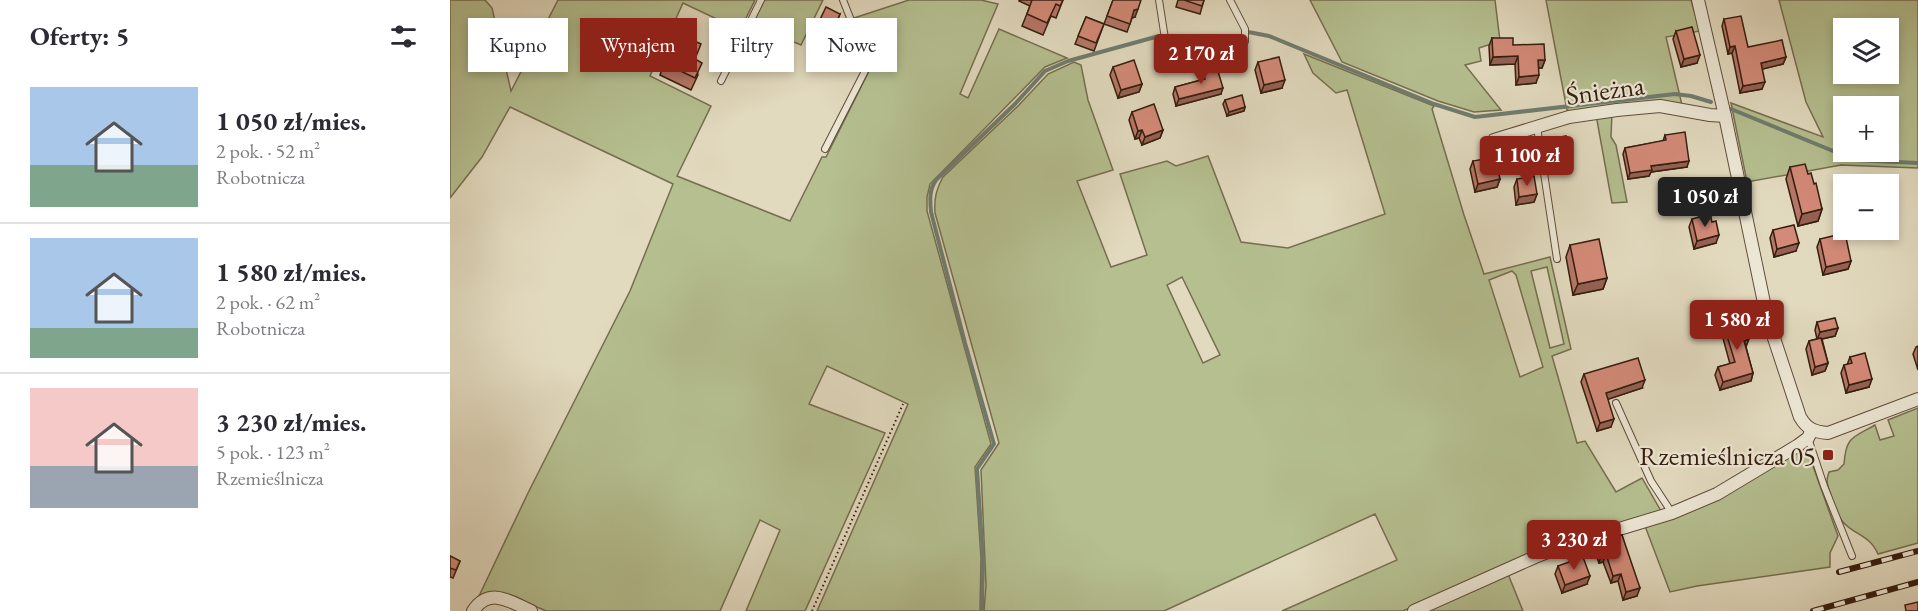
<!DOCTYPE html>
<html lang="pl">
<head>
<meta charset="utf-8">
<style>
  :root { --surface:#fff; --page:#f2f2f3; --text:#2b2b33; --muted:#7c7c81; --line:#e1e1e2; --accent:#8f2418 }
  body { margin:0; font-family:"EB Garamond",serif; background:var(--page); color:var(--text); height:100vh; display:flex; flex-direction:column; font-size:22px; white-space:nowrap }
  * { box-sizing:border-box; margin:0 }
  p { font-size:20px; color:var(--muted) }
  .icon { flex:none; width:33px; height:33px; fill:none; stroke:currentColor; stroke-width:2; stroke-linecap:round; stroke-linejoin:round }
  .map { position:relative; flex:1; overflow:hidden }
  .details { display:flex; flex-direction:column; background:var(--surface); width:450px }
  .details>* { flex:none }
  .guide { position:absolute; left:18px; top:18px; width:570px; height:54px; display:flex; gap:12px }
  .tools { position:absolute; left:1383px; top:18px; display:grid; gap:12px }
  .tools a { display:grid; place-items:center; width:66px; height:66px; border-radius:0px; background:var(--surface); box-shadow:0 3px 9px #0003; font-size:30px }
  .price { position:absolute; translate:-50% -51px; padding:0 14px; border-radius:6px; background:var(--accent); color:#fff; font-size:20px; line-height:39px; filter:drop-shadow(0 2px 3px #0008) }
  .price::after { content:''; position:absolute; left:50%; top:36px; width:18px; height:14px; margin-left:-9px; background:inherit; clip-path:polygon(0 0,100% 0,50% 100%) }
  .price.selected { background:#222; color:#fff }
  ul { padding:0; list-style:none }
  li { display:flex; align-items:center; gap:18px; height:150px; padding:0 30px }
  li+li { border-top:2px solid var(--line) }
  li span { display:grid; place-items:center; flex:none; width:168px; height:120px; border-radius:0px; color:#555 }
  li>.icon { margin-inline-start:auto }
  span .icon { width:72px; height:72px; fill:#fffc; stroke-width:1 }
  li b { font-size:26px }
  h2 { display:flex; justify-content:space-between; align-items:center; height:72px; padding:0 30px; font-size:26px }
  .chip { padding:0 21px; border-radius:0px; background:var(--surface); box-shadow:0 3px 9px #0003; font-size:21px; line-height:54px }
  .chip.selected { background:var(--accent); color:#fff }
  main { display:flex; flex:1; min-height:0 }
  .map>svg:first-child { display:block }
  .green { fill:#b5bf90; stroke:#766e4f; stroke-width:1.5; fill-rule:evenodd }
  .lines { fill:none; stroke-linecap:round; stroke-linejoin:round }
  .stream { stroke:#6f7c6e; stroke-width:4 }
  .lane-casing { stroke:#614c3a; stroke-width:8 }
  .street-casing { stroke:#614c3a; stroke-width:14 }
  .path { stroke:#361d0e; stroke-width:2; stroke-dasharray:1.5 3; stroke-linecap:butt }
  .lane { stroke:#ece7d5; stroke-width:6 }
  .street { stroke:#ece7d5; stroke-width:12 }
  .rail-casing { stroke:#361d0e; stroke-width:6 }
  .rail { stroke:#ece7d5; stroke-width:4; stroke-dasharray:11; stroke-linecap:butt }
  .wall { fill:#b57767; stroke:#361d0e; stroke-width:1.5 }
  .shaded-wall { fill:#946154; stroke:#361d0e; stroke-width:1.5 }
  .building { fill:#d38a78; stroke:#361d0e; stroke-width:1.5 }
  .poi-dot { fill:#8f2418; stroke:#ece7d5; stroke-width:2 }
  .labels { text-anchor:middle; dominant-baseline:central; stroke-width:4.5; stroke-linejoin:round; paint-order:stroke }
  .street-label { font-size:27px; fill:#361d0e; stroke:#ece7d5 }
  .poi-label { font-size:27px; fill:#361d0e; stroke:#ece7d5; text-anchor:end }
</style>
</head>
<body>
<main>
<section class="details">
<h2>Oferty: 5<svg class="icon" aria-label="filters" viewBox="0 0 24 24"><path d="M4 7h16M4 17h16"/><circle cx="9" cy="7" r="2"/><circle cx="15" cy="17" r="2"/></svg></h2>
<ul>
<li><span style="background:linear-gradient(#a9c7e8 65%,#7fa58c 0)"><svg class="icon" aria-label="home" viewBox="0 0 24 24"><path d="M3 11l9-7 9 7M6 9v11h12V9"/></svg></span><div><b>1 050 zł/mies.</b><p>2 pok. · 52 m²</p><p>Robotnicza</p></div></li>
<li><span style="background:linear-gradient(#a9c7e8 75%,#7fa58c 0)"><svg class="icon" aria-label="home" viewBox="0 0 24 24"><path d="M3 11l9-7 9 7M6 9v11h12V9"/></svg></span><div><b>1 580 zł/mies.</b><p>2 pok. · 62 m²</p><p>Robotnicza</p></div></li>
<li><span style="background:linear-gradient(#f6c9c9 65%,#9aa5b1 0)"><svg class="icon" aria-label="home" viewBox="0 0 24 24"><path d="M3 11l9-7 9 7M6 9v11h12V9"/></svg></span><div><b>3 230 zł/mies.</b><p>5 pok. · 123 m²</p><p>Rzemieślnicza</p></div></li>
</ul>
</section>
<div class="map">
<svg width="1468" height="611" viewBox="0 0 1468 611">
  <rect width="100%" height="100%" fill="#e2dabf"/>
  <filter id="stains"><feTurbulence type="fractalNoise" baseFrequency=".00333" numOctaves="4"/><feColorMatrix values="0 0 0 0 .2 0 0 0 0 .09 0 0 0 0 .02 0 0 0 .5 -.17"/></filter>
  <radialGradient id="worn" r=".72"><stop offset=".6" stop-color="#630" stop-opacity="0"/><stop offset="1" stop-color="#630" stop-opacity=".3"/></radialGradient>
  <g class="green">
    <polygon points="0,0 35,0 42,8 61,91 108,0 305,0 290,30 233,3 200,76 261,106 227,176 340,221 372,157 376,157 419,71 419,58 404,18 459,0 531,0 548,4 510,94 518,98 549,29 617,58 595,67 480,184 477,197 477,211 541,444 525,467 531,558 530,611 367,611 458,404 377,366 359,404 435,433 355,611 296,611 330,530 310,520 270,611 96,611 62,596 40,593 29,596 78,493 180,291 223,184 60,107 32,157 0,198"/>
    <polygon points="314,0 373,0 351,45 302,24"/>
    <polygon points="860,0 1045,0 1050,41 1029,48 1031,61 1015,65 1051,110 1024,112 988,101 892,62"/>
    <polygon points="1096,0 1241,0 1250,31 1216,37 1232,105 1122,113 1117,110"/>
    <path d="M 1329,0 L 1468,0 L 1468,168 L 1391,165 L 1297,182 L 1281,103 L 1373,137 L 1356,102 ZM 1394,28 L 1438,28 L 1438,74 L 1394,74 ZM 1394,106 L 1438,106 L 1438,152 L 1394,152 Z"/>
    <path d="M 854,54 L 984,106 L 982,109 L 1014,215 L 1034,274 L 1100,257 L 1121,349 L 1102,356 L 1127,443 L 1135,441 L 1166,492 L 1192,478 L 1211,511 L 1117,538 L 1067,559 L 953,611 L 832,611 L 947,560 L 925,514 L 714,611 L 534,611 L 536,585 L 531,470 L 549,443 L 485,213 C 484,199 486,190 493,177 L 568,106 L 598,74 L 624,62 L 631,65 L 638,100 L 663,170 L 627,181 L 661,267 L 697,255 L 670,174 L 717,161 L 726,166 L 758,156 L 791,242 L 838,248 L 935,214 L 897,90 L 886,93 L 863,73 ZM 1097,267 L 1114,344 L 1100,348 L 1081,271 ZM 1062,271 L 1066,275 L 1093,367 L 1070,377 L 1039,280 ZM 732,277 L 770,355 L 753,363 L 717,285 Z"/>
    <polygon points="1162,113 1161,137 1166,145 1177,202 1162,203 1146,115"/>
    <path d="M 1468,408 L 1468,543 L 1428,554 C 1419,534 1405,536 1393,522 C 1388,517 1378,489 1377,481 C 1377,477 1378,476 1379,472 L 1388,470 L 1394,464 C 1396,436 1403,438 1425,425 L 1430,440 L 1444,436 L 1438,420 Z"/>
    <polygon points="1352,450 1359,455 1388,536 1380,553 1380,567 1247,586 1220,592 1195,526"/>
    <polygon points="1058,574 1073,611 975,611"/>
  </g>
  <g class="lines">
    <g class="stream">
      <polyline points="793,31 819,36 984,104 1025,117 1225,94 1241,96 1261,102"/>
      <polyline points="1281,109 1405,160 1468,163"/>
      <path d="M 532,611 L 533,560 L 527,469 L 544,444 L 515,343 L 481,212 C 480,200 479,190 486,180 L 565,104 L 595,71 L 618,61 L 709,36"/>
    </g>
    <g class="lane-casing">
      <g id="lane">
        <polyline points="709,0 716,45"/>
        <polyline points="780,0 795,29 795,41"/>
        <polyline points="271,81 311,0"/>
        <polyline points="1087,127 1107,259"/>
        <polyline points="375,149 416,69 406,33 393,0"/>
        <polyline points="1166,403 1201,481 1222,513"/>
        <polyline points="1358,438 1374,486 1402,556"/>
      </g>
    </g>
    <g class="street-casing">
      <g id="street">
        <path d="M 1248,0 L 1275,116 L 1317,317 L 1350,417 C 1357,429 1364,432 1378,433 L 1468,399"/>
        <polyline points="1044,140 1119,117 1167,110 1210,106 1260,115 1275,116"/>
        <path d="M 23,611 C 40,586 61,602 81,611"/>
        <polyline points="964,611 1085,557 1113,546 1222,513 1267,494 1347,446 1358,438 1362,430"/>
      </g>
    </g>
    <polyline class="path" points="362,611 453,404"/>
    <use href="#lane" class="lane"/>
    <use href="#street" class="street"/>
    <g class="rail-casing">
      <g id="rail">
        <polyline points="1389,572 1468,551"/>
        <polyline points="1363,611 1468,582"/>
      </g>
    </g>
    <use href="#rail" class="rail"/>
  </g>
  <g class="wall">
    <polygon points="569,0 613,0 606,18 601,16 593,35 572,26 580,6 569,1"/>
    <polygon points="663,0 685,17 682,18 677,32 654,24"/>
    <polygon points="728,0 754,0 750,14 726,7"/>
    <polygon points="390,14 378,43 363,36 366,28"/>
    <polygon points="636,17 654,24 644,51 625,44"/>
    <polygon points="1274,19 1298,47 1336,57 1333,64 1312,69 1312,89 1290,93 1282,53 1278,54 1272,26"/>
    <polygon points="1226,31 1247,63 1231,67 1223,39"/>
    <polygon points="1042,38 1063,45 1095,60 1092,68 1088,68 1086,83 1066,85 1065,64 1040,65 1039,46"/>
    <polygon points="245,60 248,75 241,90 210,75 214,63"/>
    <polygon points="808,62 832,88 811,93 805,70"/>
    <polygon points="663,67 692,84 689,92 668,98 660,75"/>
    <polygon points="753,72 771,94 726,106 723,94 725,87 751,80"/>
    <polygon points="775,100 795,107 794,111 777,116 773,104"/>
    <polygon points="682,112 713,130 710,138 692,145 689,138 685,139 679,120"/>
    <polygon points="1215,135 1237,167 1201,172 1199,176 1178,179 1173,154 1175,148 1213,141"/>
    <polygon points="1101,139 1118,170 1102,173 1098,147"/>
    <polygon points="1023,161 1050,179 1047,187 1025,192 1020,169"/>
    <polygon points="1340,167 1358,174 1364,184 1372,209 1368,221 1348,226 1336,179"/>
    <polygon points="1067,179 1087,194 1084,202 1066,205 1064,187"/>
    <polygon points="1242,219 1266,243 1244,249 1239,227"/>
    <polygon points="1323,230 1346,251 1324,257 1320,238"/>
    <polygon points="1370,239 1401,261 1398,269 1373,275 1367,247"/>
    <polygon points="1120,245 1157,278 1153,289 1123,295 1116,257"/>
    <polygon points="1367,322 1388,328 1385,336 1372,339 1378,363 1375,371 1362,375 1356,349 1359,341 1367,339 1365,330"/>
    <polygon points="1273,323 1296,347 1303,373 1301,381 1270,390 1265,375 1268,367 1280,364 1271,331"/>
    <polygon points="1468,346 1468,370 1463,354 1466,347"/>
    <polygon points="1400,357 1419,387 1396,393 1391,373 1394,365 1397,365"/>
    <polygon points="1134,374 1192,388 1158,399 1161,427 1147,431 1131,382"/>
    <polygon points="1172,535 1187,596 1173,600 1168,581 1161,583 1153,562 1149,563 1144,550 1147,543"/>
    <polygon points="0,556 10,561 3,578 0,577"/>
    <polygon points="1108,566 1137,584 1112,593 1105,574"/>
  </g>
  <g class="shaded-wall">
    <polygon points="688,9 685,17 681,18 684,10"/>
    <polygon points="1285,46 1282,53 1278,54 1280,47"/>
    <polygon points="1250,55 1247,63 1231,67 1234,59"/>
    <polygon points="1068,56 1065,64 1040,65 1043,57"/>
    <polygon points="1336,57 1333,64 1309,70 1311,63"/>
    <polygon points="1088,60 1095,60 1092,68 1085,68"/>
    <polygon points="1089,75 1086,83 1066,85 1069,77"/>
    <polygon points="835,80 832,88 811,93 814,85"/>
    <polygon points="1315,82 1312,89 1290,93 1293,86"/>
    <polygon points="692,84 689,92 668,98 671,90"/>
    <polygon points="773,88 771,94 726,106 729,99"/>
    <polygon points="795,107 794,111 777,116 779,112"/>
    <polygon points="692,130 689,138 685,139 688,131"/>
    <polygon points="713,130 710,138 692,145 695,137"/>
    <polygon points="1239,161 1237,167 1201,172 1199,176 1178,179 1180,173 1201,166"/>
    <polygon points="1121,162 1118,170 1102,173 1105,165"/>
    <polygon points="1050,179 1047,187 1025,192 1028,184"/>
    <polygon points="1087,194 1084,202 1066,205 1069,197"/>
    <polygon points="1372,209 1368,221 1348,226 1352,214"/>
    <polygon points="1269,235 1266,243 1244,249 1247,241"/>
    <polygon points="1349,243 1346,251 1324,257 1327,249"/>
    <polygon points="1401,261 1398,269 1373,275 1376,267"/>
    <polygon points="1157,278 1153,289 1123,295 1128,284"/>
    <polygon points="1388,328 1385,336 1367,340 1370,332"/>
    <polygon points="1299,339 1296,347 1294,341"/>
    <polygon points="1378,363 1375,371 1362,375 1365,367"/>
    <polygon points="1303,373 1301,381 1270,390 1273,382"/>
    <polygon points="1422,379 1419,387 1396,393 1399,385"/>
    <polygon points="1195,380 1192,388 1153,401 1156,393"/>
    <polygon points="1164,419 1161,427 1147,431 1150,423"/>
    <polygon points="1156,554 1153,562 1149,563 1151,556"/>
    <polygon points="1171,574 1168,581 1161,583 1163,576"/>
    <polygon points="1140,576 1137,584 1112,593 1115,585"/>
    <polygon points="1190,588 1187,596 1173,600 1176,592"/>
  </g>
  <g class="building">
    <polygon points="582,0 613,0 610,6 606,4 597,23 577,14"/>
    <polygon points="663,0 691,0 688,9 684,10 680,24 657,16"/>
    <polygon points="734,0 754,0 752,6"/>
    <polygon points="376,7 390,14 381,35 366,28"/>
    <polygon points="1291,16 1298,47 1332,40 1336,57 1311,63 1315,82 1293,86 1285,46 1280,47 1274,19"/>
    <polygon points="636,17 654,24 646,43 628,36"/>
    <polygon points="1242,27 1250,55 1234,59 1226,31"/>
    <polygon points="228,34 251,44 245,59 252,63 245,78 214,63"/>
    <polygon points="1042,38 1063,38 1063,45 1094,44 1095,60 1088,60 1089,75 1069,77 1068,56 1043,57"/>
    <polygon points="829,57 835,80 814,85 808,62"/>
    <polygon points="684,60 692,84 671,90 663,67"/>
    <polygon points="767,68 773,88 729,99 725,87 755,79 753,72"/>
    <polygon points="792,95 795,107 779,112 775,100"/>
    <polygon points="704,104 713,130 695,137 692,130 688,131 682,112"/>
    <polygon points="1235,132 1239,161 1201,166 1202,170 1180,173 1175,148 1216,140 1215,135"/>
    <polygon points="1116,136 1121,162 1105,165 1101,139"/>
    <polygon points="1045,157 1050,179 1028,184 1023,161"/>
    <polygon points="1355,164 1358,174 1361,173 1364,184 1366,183 1372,209 1352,214 1340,167"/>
    <polygon points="1084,176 1087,194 1069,197 1067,179"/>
    <polygon points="1260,214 1262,222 1266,221 1269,235 1247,241 1242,219"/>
    <polygon points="1344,225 1349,243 1327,249 1323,230"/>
    <polygon points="1395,233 1401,261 1376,267 1370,239"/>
    <polygon points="1149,239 1157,278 1128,284 1120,245"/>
    <polygon points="1292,317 1299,339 1294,341 1303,373 1273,382 1268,367 1285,362 1273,323"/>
    <polygon points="1385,318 1388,328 1370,332 1367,322"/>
    <polygon points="1371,338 1378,363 1365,367 1359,341"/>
    <polygon points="1415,353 1422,379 1399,385 1394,365 1402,363 1400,357"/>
    <polygon points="1188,358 1195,380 1156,393 1164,419 1150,423 1134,374"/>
    <polygon points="1172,535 1190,588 1176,592 1171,574 1163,576 1156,554 1151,556 1147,543"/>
    <polygon points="0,556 10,561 6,570 0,568"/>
    <polygon points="1133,557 1140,576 1115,585 1108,566"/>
    <polygon points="1468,602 1468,611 1456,611 1455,605"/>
  </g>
  <rect class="poi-dot" x="1372" y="449" width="12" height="12" rx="3"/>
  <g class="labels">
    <g class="street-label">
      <text transform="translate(1155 90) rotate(-8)">Śnieżna</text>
    </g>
    <g class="poi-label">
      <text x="1366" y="455">Rzemieślnicza 05</text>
    </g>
  </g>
  <rect width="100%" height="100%" filter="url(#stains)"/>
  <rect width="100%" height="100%" fill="url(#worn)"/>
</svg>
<div class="tools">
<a><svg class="icon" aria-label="layers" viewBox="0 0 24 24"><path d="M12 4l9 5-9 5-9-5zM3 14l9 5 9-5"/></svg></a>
<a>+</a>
<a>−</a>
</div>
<b class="price" style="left:751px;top:85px">2 170 zł</b>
<b class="price" style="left:1077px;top:187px">1 100 zł</b>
<b class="price selected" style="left:1255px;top:228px">1 050 zł</b>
<b class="price" style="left:1287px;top:351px">1 580 zł</b>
<b class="price" style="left:1124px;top:571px">3 230 zł</b>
<div class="guide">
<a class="chip">Kupno</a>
<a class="chip selected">Wynajem</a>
<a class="chip">Filtry</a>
<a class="chip">Nowe</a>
</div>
</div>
</main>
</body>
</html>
